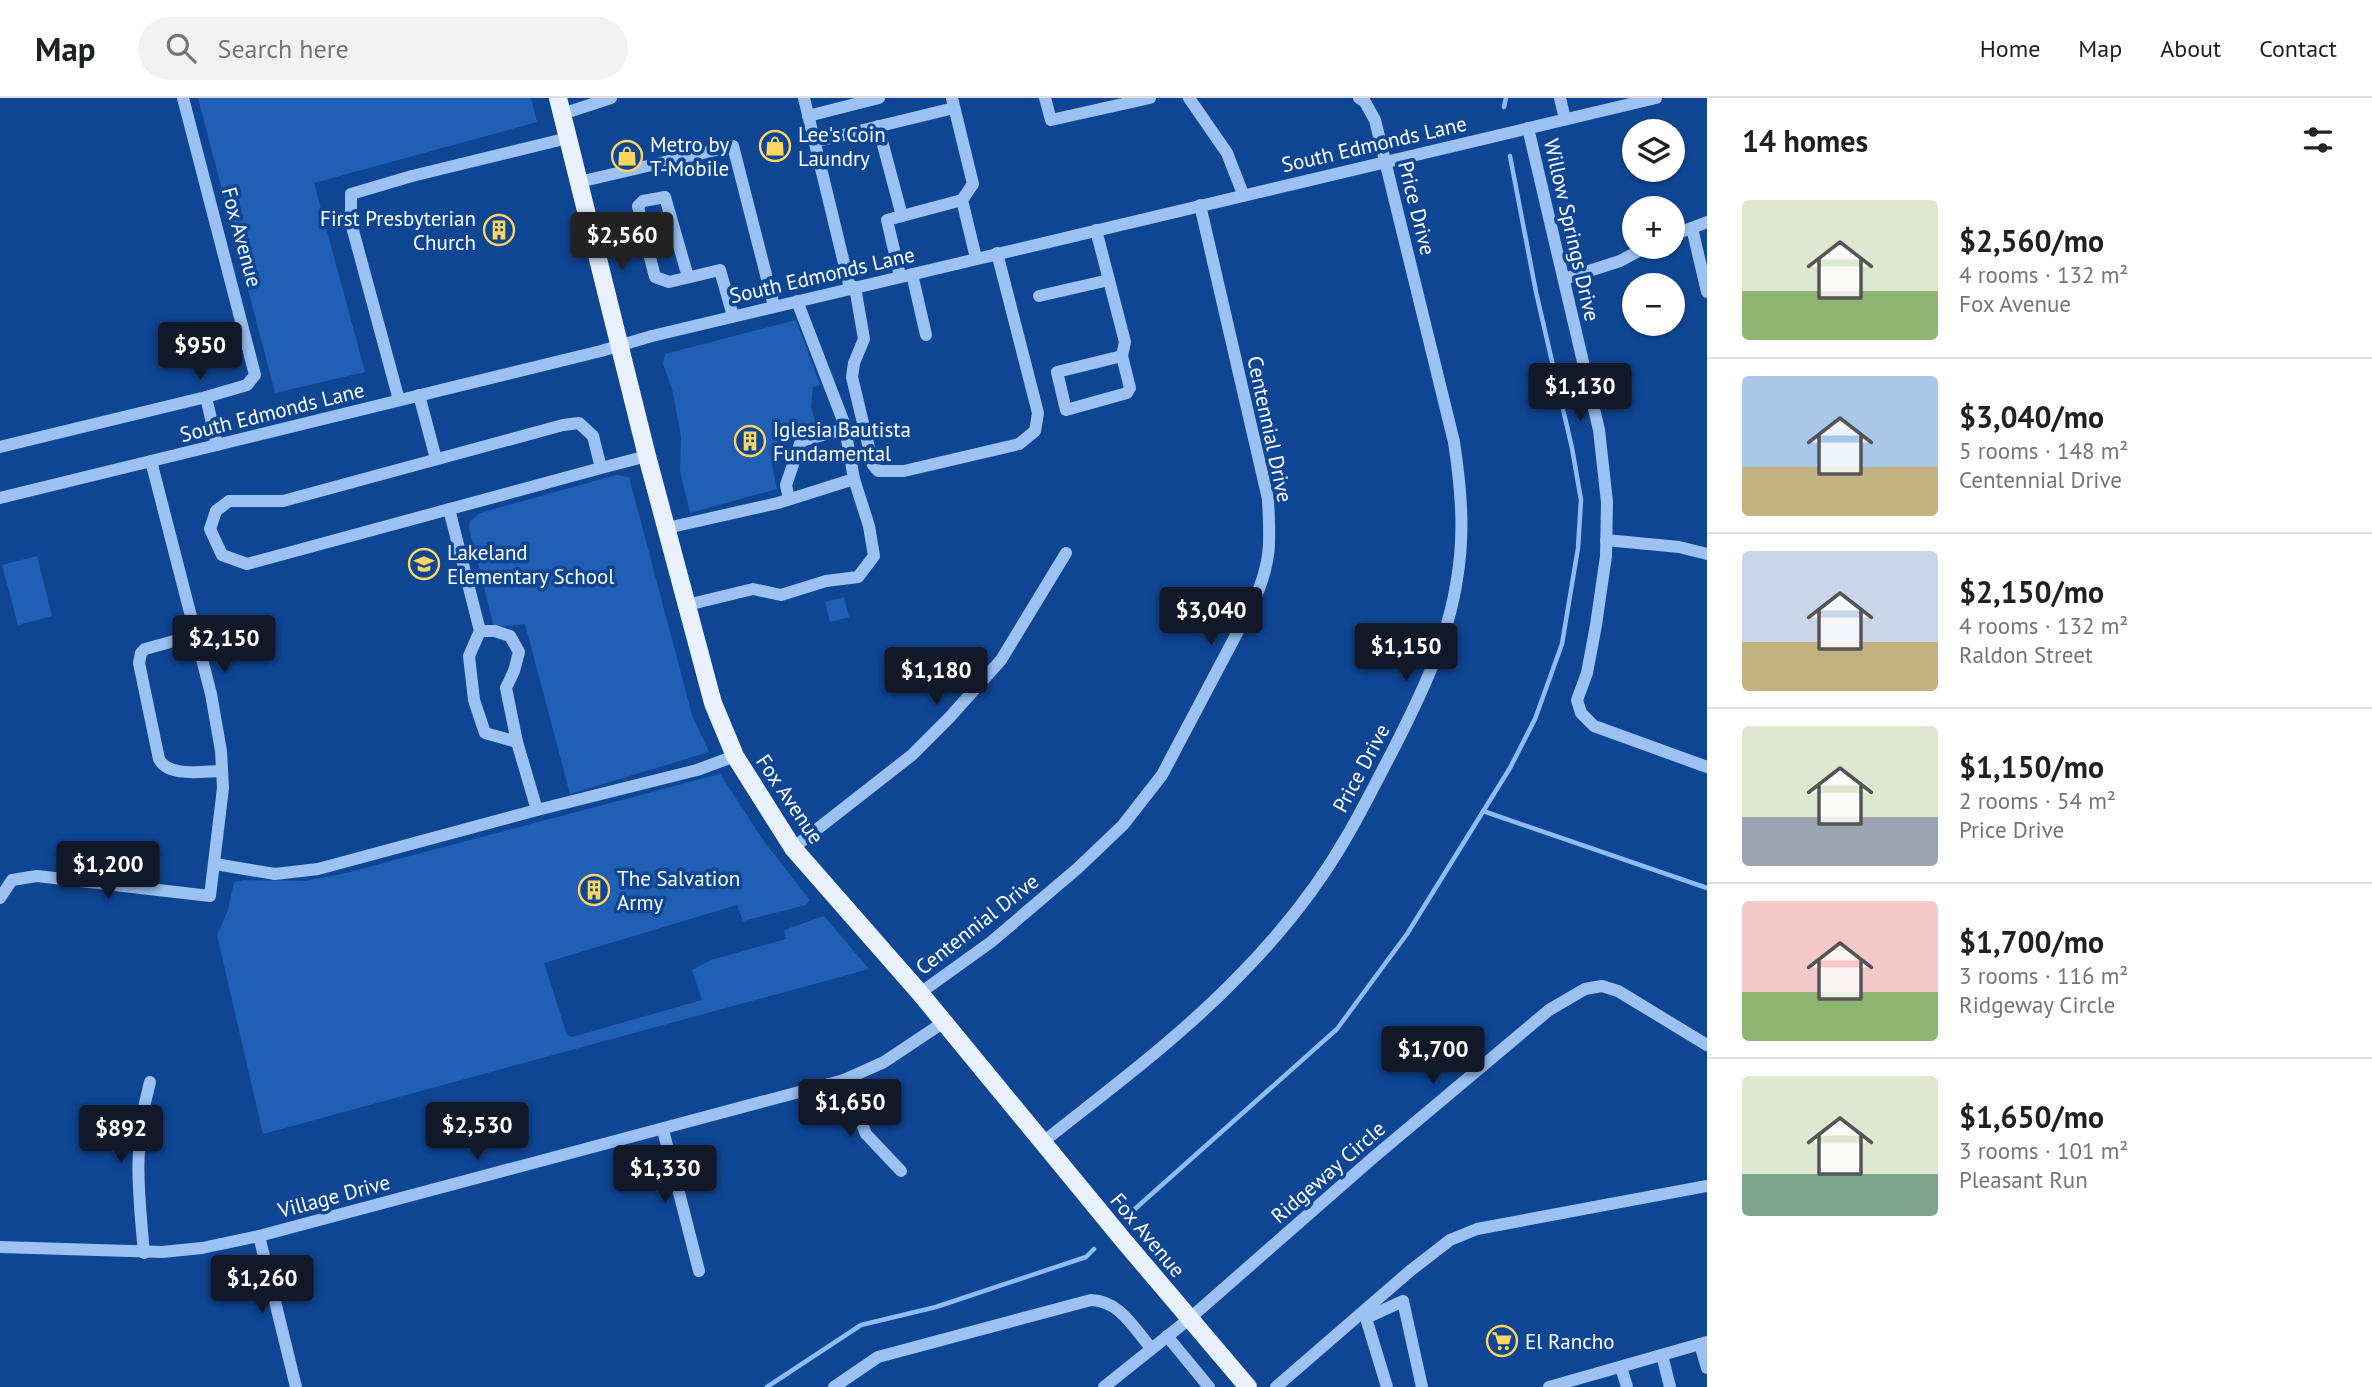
<!DOCTYPE html>
<html lang="en">
<head>
<meta charset="utf-8">
<style>
  :root { --surface:#fff; --page:#f2f2f2; --text:#202124; --muted:#757577; --line:#e0e0e0; --accent:#111827 }
  body { margin:0; font-family:"PT Sans",sans-serif; background:var(--page); color:var(--text); height:100vh; display:flex; flex-direction:column; font-size:26px; white-space:nowrap }
  * { box-sizing:border-box; margin:0 }
  p { font-size:23px; color:var(--muted) }
  .icon { flex:none; width:38px; height:38px; fill:none; stroke:currentColor; stroke-width:2; stroke-linecap:round; stroke-linejoin:round }
  .map { position:relative; flex:1; overflow:hidden }
  .side { display:flex; flex-direction:column; background:var(--surface); width:665px }
  .side>* { flex:none }
  .tools { position:absolute; left:1622px; top:21px; display:grid; gap:14px }
  .tools a { display:grid; place-items:center; width:63px; height:63px; border-radius:50%; background:var(--surface); box-shadow:0 2px 5px #0004; font-size:35px }
  .price { position:absolute; translate:-50% -60px; padding:0 16px; border-radius:7px; background:var(--accent); color:#fff; font-size:23px; line-height:46px; filter:drop-shadow(0 2px 4px #0008) }
  .price::after { content:''; position:absolute; left:50%; top:42px; width:21px; height:16px; margin-left:-10px; background:inherit; clip-path:polygon(0 0,100% 0,50% 100%) }
  .price.selected { background:#222; color:#fff }
  ul { padding:0; list-style:none }
  li { display:flex; align-items:center; gap:21px; height:175px; padding:0 35px }
  li+li { border-top:2px solid var(--line) }
  li span { display:grid; place-items:center; flex:none; width:196px; height:140px; border-radius:7px; color:#555 }
  li>.icon { margin-inline-start:auto }
  span .icon { width:84px; height:84px; fill:#fffc; stroke-width:1 }
  li b { font-size:30px }
  h2 { display:flex; justify-content:space-between; align-items:center; height:84px; padding:0 35px; font-size:30px }
  header { display:flex; align-items:center; gap:42px; box-sizing:border-box; height:98px; padding:0 35px; background:var(--surface); border-bottom:2px solid var(--line) }
  header strong { font-size:33px }
  nav { display:flex; gap:38px; margin-inline-start:auto; font-size:24px }
  .search { width:490px; height:63px; background:var(--page); display:flex; align-items:center; gap:18px; box-sizing:border-box; padding:0 24px; border-radius:38px; color:var(--muted); font-size:26px }
  main { display:flex; flex:1; min-height:0 }
  .map>svg:first-child { display:block }
  .green { fill:#205fb4 }
  .lines { fill:none; stroke-linecap:round; stroke-linejoin:round }
  .stream { stroke:#8ebcf8; stroke-width:4.5 }
  .minor { stroke:#9cc2f4; stroke-width:12 }
  .major { stroke:#e9f1ff; stroke-width:18 }
  .labels { text-anchor:middle; dominant-baseline:central; stroke-width:7; stroke-linejoin:round; paint-order:stroke }
  .poi-label { font-size:21px; fill:#fff; stroke:#0f4694; text-anchor:start }
  .street-label { font-size:21px; fill:#fff; stroke:#0f4694 }
</style>
</head>
<body>
<header>
<strong>Map</strong>
<div class="search"><svg class="icon" aria-label="search" viewBox="0 0 24 24"><circle cx="10" cy="10" r="6"/><path d="M15 15l6 6"/></svg>Search here</div>
<nav><a>Home</a><a>Map</a><a>About</a><a>Contact</a></nav>
</header>
<main>
<div class="map">
<svg width="1707" height="1289" viewBox="0 0 1707 1289">
  <rect width="100%" height="100%" fill="#0f4694"/>
  <g class="green">
    <polygon points="198,0 531,0 537,24 314,85 365,274 275,295"/>
    <polygon points="796,222 820,287 813,289 811,309 817,329 794,336 772,367 777,391 690,415 680,373 681,338 672,291 663,266 665,256"/>
    <polygon points="616,377 629,379 692,617 709,654 570,696 525,526 494,529 469,430 470,423 480,415"/>
    <polygon points="37,458 52,518 18,527 2,467"/>
    <polygon points="844,499 849,519 830,524 825,504"/>
    <polygon points="720,676 766,746 810,802 806,807 743,823 737,807 544,865 567,937 572,939 702,902 692,872 711,862 786,841 784,832 824,818 869,871 263,1036 217,837 228,812 234,784 244,782 305,783 342,776"/>
  </g>
  <g class="lines">
    <g class="stream">
      <polyline points="1504,9 1506,0"/>
      <polyline points="1483,713 1707,790"/>
      <polyline points="1127,1118 1337,931 1407,836 1510,670 1535,621 1562,546 1578,450 1581,402 1572,350 1536,194 1510,58"/>
      <polyline points="767,1289 861,1227 936,1209 1086,1159 1094,1151"/>
    </g>
    <g class="minor">
      <polyline points="804,0 850,190"/>
      <polyline points="952,0 973,86 962,102 976,160"/>
      <polyline points="1045,0 1051,22 1150,0"/>
      <polyline points="1189,0 1227,55 1243,96"/>
      <polyline points="1560,0 1565,21"/>
      <polyline points="562,16 611,0"/>
      <polyline points="808,18 879,0"/>
      <polyline points="878,28 902,118"/>
      <polyline points="1528,30 1599,332 1607,404 1606,458 1596,527 1587,575 1577,602 1581,615 1594,628 1707,669"/>
      <polyline points="814,44 954,10"/>
      <polyline points="579,84 733,48 774,208"/>
      <polyline points="1692,130 1707,194"/>
      <polyline points="1096,132 1125,244 1122,258 1057,274 1066,312 1127,295 1130,290 1122,258"/>
      <polyline points="644,136 638,108 643,103 665,99 688,179"/>
      <polyline points="1673,137 1707,124"/>
      <polyline points="596,149 644,136 655,179 669,184 720,172 733,218"/>
      <polyline points="912,176 926,237"/>
      <polyline points="900,178 887,122 962,102"/>
      <polyline points="1564,181 1620,163 1646,149"/>
      <polyline points="855,189 864,241 854,265 852,279 873,367 878,373 904,373 1019,346 1035,333 1038,315 997,155"/>
      <polyline points="1039,198 1109,182"/>
      <polyline points="419,297 436,361"/>
      <polyline points="206,299 217,347"/>
      <polyline points="399,302 351,125 351,96 412,78 568,40"/>
      <polyline points="0,349 206,299 247,287 255,277 183,0"/>
      <polyline points="601,370 593,338 579,325 563,327 283,403 229,403 216,413 210,431 222,457 247,466 601,370 647,358"/>
      <polyline points="0,400 601,253 652,238 1656,0"/>
      <polyline points="789,401 786,387 801,343 845,331"/>
      <polyline points="449,411 480,533 469,558 474,602 485,635 517,644 537,712"/>
      <polyline points="667,430 778,405 854,381 844,325 797,203"/>
      <polyline points="1606,442 1679,449 1707,456"/>
      <polyline points="687,507 753,491 781,497 826,483 858,479 874,458 869,428 854,381"/>
      <polyline points="480,533 495,533 510,538 519,554 514,573 506,590 517,644"/>
      <path d="M 196,537 L 145,551 L 141,555 L 139,565 L 159,661 C 169,680 203,673 222,673"/>
      <polyline points="793,750 912,657 949,620 1001,562 1066,455"/>
      <polyline points="215,766 275,776 318,771 537,712 697,672 735,658"/>
      <polyline points="0,800 12,782 37,778 210,798 223,690 221,653 211,596 151,363"/>
      <path d="M 920,895 L 991,844 L 1078,770 L 1123,727 L 1162,677 L 1255,501 C 1272,461 1270,443 1268,401 L 1200,107"/>
      <polyline points="844,982 866,1036 901,1073"/>
      <polyline points="663,1032 699,1173"/>
      <path d="M 1043,1044 C 1107,993 1175,943 1233,884 C 1276,841 1317,791 1347,738 C 1363,711 1377,682 1392,654 C 1420,599 1448,542 1457,481 C 1465,435 1461,390 1454,344 L 1375,22 L 1365,4 L 1359,0"/>
      <polyline points="259,1138 296,1289"/>
      <polyline points="0,1149 162,1154 202,1150 259,1138 844,982 884,964 944,924"/>
      <path d="M 144,1155 C 138,1090 133,1047 150,984"/>
      <polyline points="1167,1238 1209,1289"/>
      <polyline points="1700,1246 1707,1270"/>
      <polyline points="1662,1257 1670,1289"/>
      <polyline points="1621,1269 1627,1289"/>
      <path d="M 834,1289 L 878,1259 L 1091,1202 C 1120,1203 1133,1229 1151,1250"/>
      <polyline points="1104,1289 1189,1221 1374,1059 1549,912 1585,891 1602,888 1618,893 1707,947"/>
      <polyline points="1276,1289 1410,1173 1450,1142 1477,1131 1707,1088"/>
      <polyline points="1387,1289 1366,1220 1403,1203 1422,1289"/>
      <polyline points="1549,1289 1707,1244"/>
    </g>
    <polyline class="major" points="558,0 647,358 713,605 735,658 793,750 920,895 1124,1143 1248,1289"/>
  </g>
  <defs>
    <g id="shop-ring" transform="scale(1.575)"><circle r="9.5" fill="#0f4694" stroke="#ffd55f" stroke-width="1.5"/><path d="M-5-2.5h2.3a2.7 3.5 0 0 1 5.4 0H5L5.5 6h-11ZM-1.5-2.5h3a1.5 2.3 0 0 0-3 0Z" fill="#ffd55f"/></g>
    <g id="building-ring" transform="scale(1.575)"><circle r="9.5" fill="#0f4694" stroke="#ffd55f" stroke-width="1.5"/><path d="M-4-6H4V6H1V3H-1V6H-4ZM-2.5-4.3h1.7v1.8h-1.7ZM.8-4.3h1.7v1.8H.8ZM-2.5-1h1.7V.8h-1.7ZM.8-1h1.7V.8H.8Z" fill="#ffd55f"/></g>
    <g id="school-ring" transform="scale(1.575)"><circle r="9.5" fill="#0f4694" stroke="#ffd55f" stroke-width="1.5"/><path d="M0-5L7-2L0 1L-7-2ZM-4 1L0 2.5L4 1V4Q0 6-4 4Z" fill="#ffd55f"/></g>
    <g id="supermarket-ring" transform="scale(1.575)"><circle r="9.5" fill="#0f4694" stroke="#ffd55f" stroke-width="1.5"/><path d="M-6-5.5h2.5l.6 2H6L4.5 2H-2.5L-4.4-4H-6ZM-1.5 3.2a1.3 1.3 0 1 0 .1 0ZM3 3.2a1.3 1.3 0 1 0 .1 0Z" fill="#ffd55f"/></g>
  </defs>
  <g fill-rule="evenodd">
    <use href="#shop-ring" x="775" y="48"/>
    <use href="#shop-ring" x="627" y="58"/>
    <use href="#building-ring" x="499" y="132"/>
    <use href="#building-ring" x="750" y="343"/>
    <use href="#school-ring" x="424" y="466"/>
    <use href="#building-ring" x="594" y="792"/>
    <use href="#supermarket-ring" x="1502" y="1243"/>
  </g>
  <g class="labels">
    <g class="poi-label">
      <text x="798" y="36">Lee's Coin<tspan x="798" dy="24">Laundry</tspan></text>
      <text x="650" y="46">Metro by<tspan x="650" dy="24">T-Mobile</tspan></text>
      <text x="476" y="120" text-anchor="end">First Presbyterian<tspan x="476" dy="24">Church</tspan></text>
      <text x="773" y="331">Iglesia Bautista<tspan x="773" dy="24">Fundamental</tspan></text>
      <text x="447" y="454">Lakeland<tspan x="447" dy="24">Elementary School</tspan></text>
      <text x="617" y="780">The Salvation<tspan x="617" dy="24">Army</tspan></text>
      <text x="1525" y="1243">El Rancho</text>
    </g>
    <g class="street-label">
      <text transform="translate(1374 46) rotate(-13)">South Edmonds Lane</text>
      <text transform="translate(1417 110) rotate(76)">Price Drive</text>
      <text transform="translate(1572 132) rotate(77)">Willow Springs Drive</text>
      <text transform="translate(242 139) rotate(75)">Fox Avenue</text>
      <text transform="translate(822 177) rotate(-13)">South Edmonds Lane</text>
      <text transform="translate(272 314) rotate(-14)">South Edmonds Lane</text>
      <text transform="translate(1270 331) rotate(78)">Centennial Drive</text>
      <text transform="translate(1361 670) rotate(-62)">Price Drive</text>
      <text transform="translate(790 701) rotate(56)">Fox Avenue</text>
      <text transform="translate(977 826) rotate(-38)">Centennial Drive</text>
      <text transform="translate(1328 1074) rotate(-41)">Ridgeway Circle</text>
      <text transform="translate(334 1098) rotate(-15)">Village Drive</text>
      <text transform="translate(1148 1137) rotate(50)">Fox Avenue</text>
    </g>
  </g>
</svg>
<div class="tools">
<a><svg class="icon" aria-label="layers" viewBox="0 0 24 24"><path d="M12 4l9 5-9 5-9-5zM3 14l9 5 9-5"/></svg></a>
<a>+</a>
<a>−</a>
</div>
<b class="price selected" style="left:622px;top:174px">$2,560</b>
<b class="price" style="left:200px;top:284px">$950</b>
<b class="price" style="left:1580px;top:325px">$1,130</b>
<b class="price" style="left:1211px;top:549px">$3,040</b>
<b class="price" style="left:224px;top:577px">$2,150</b>
<b class="price" style="left:1406px;top:585px">$1,150</b>
<b class="price" style="left:936px;top:609px">$1,180</b>
<b class="price" style="left:108px;top:803px">$1,200</b>
<b class="price" style="left:1433px;top:988px">$1,700</b>
<b class="price" style="left:850px;top:1041px">$1,650</b>
<b class="price" style="left:477px;top:1064px">$2,530</b>
<b class="price" style="left:121px;top:1067px">$892</b>
<b class="price" style="left:665px;top:1107px">$1,330</b>
<b class="price" style="left:262px;top:1217px">$1,260</b>
</div>
<section class="side">
<h2>14 homes<svg class="icon" aria-label="filters" viewBox="0 0 24 24"><path d="M4 7h16M4 17h16"/><circle cx="9" cy="7" r="2"/><circle cx="15" cy="17" r="2"/></svg></h2>
<ul>
<li><span style="background:linear-gradient(#dfe7d0 65%,#8fb573 0)"><svg class="icon" aria-label="home" viewBox="0 0 24 24"><path d="M3 11l9-7 9 7M6 9v11h12V9"/></svg></span><div><b>$2,560/mo</b><p>4 rooms · 132 m²</p><p>Fox Avenue</p></div></li>
<li><span style="background:linear-gradient(#a9c7e8 65%,#c2b280 0)"><svg class="icon" aria-label="home" viewBox="0 0 24 24"><path d="M3 11l9-7 9 7M6 9v11h12V9"/></svg></span><div><b>$3,040/mo</b><p>5 rooms · 148 m²</p><p>Centennial Drive</p></div></li>
<li><span style="background:linear-gradient(#c9d6e8 65%,#c2b280 0)"><svg class="icon" aria-label="home" viewBox="0 0 24 24"><path d="M3 11l9-7 9 7M6 9v11h12V9"/></svg></span><div><b>$2,150/mo</b><p>4 rooms · 132 m²</p><p>Raldon Street</p></div></li>
<li><span style="background:linear-gradient(#dfe7d0 65%,#9aa5b1 0)"><svg class="icon" aria-label="home" viewBox="0 0 24 24"><path d="M3 11l9-7 9 7M6 9v11h12V9"/></svg></span><div><b>$1,150/mo</b><p>2 rooms · 54 m²</p><p>Price Drive</p></div></li>
<li><span style="background:linear-gradient(#f6c9c9 65%,#8fb573 0)"><svg class="icon" aria-label="home" viewBox="0 0 24 24"><path d="M3 11l9-7 9 7M6 9v11h12V9"/></svg></span><div><b>$1,700/mo</b><p>3 rooms · 116 m²</p><p>Ridgeway Circle</p></div></li>
<li><span style="background:linear-gradient(#dfe7d0 70%,#7fa58c 0)"><svg class="icon" aria-label="home" viewBox="0 0 24 24"><path d="M3 11l9-7 9 7M6 9v11h12V9"/></svg></span><div><b>$1,650/mo</b><p>3 rooms · 101 m²</p><p>Pleasant Run</p></div></li>
</ul>
</section>
</main>
</body>
</html>
